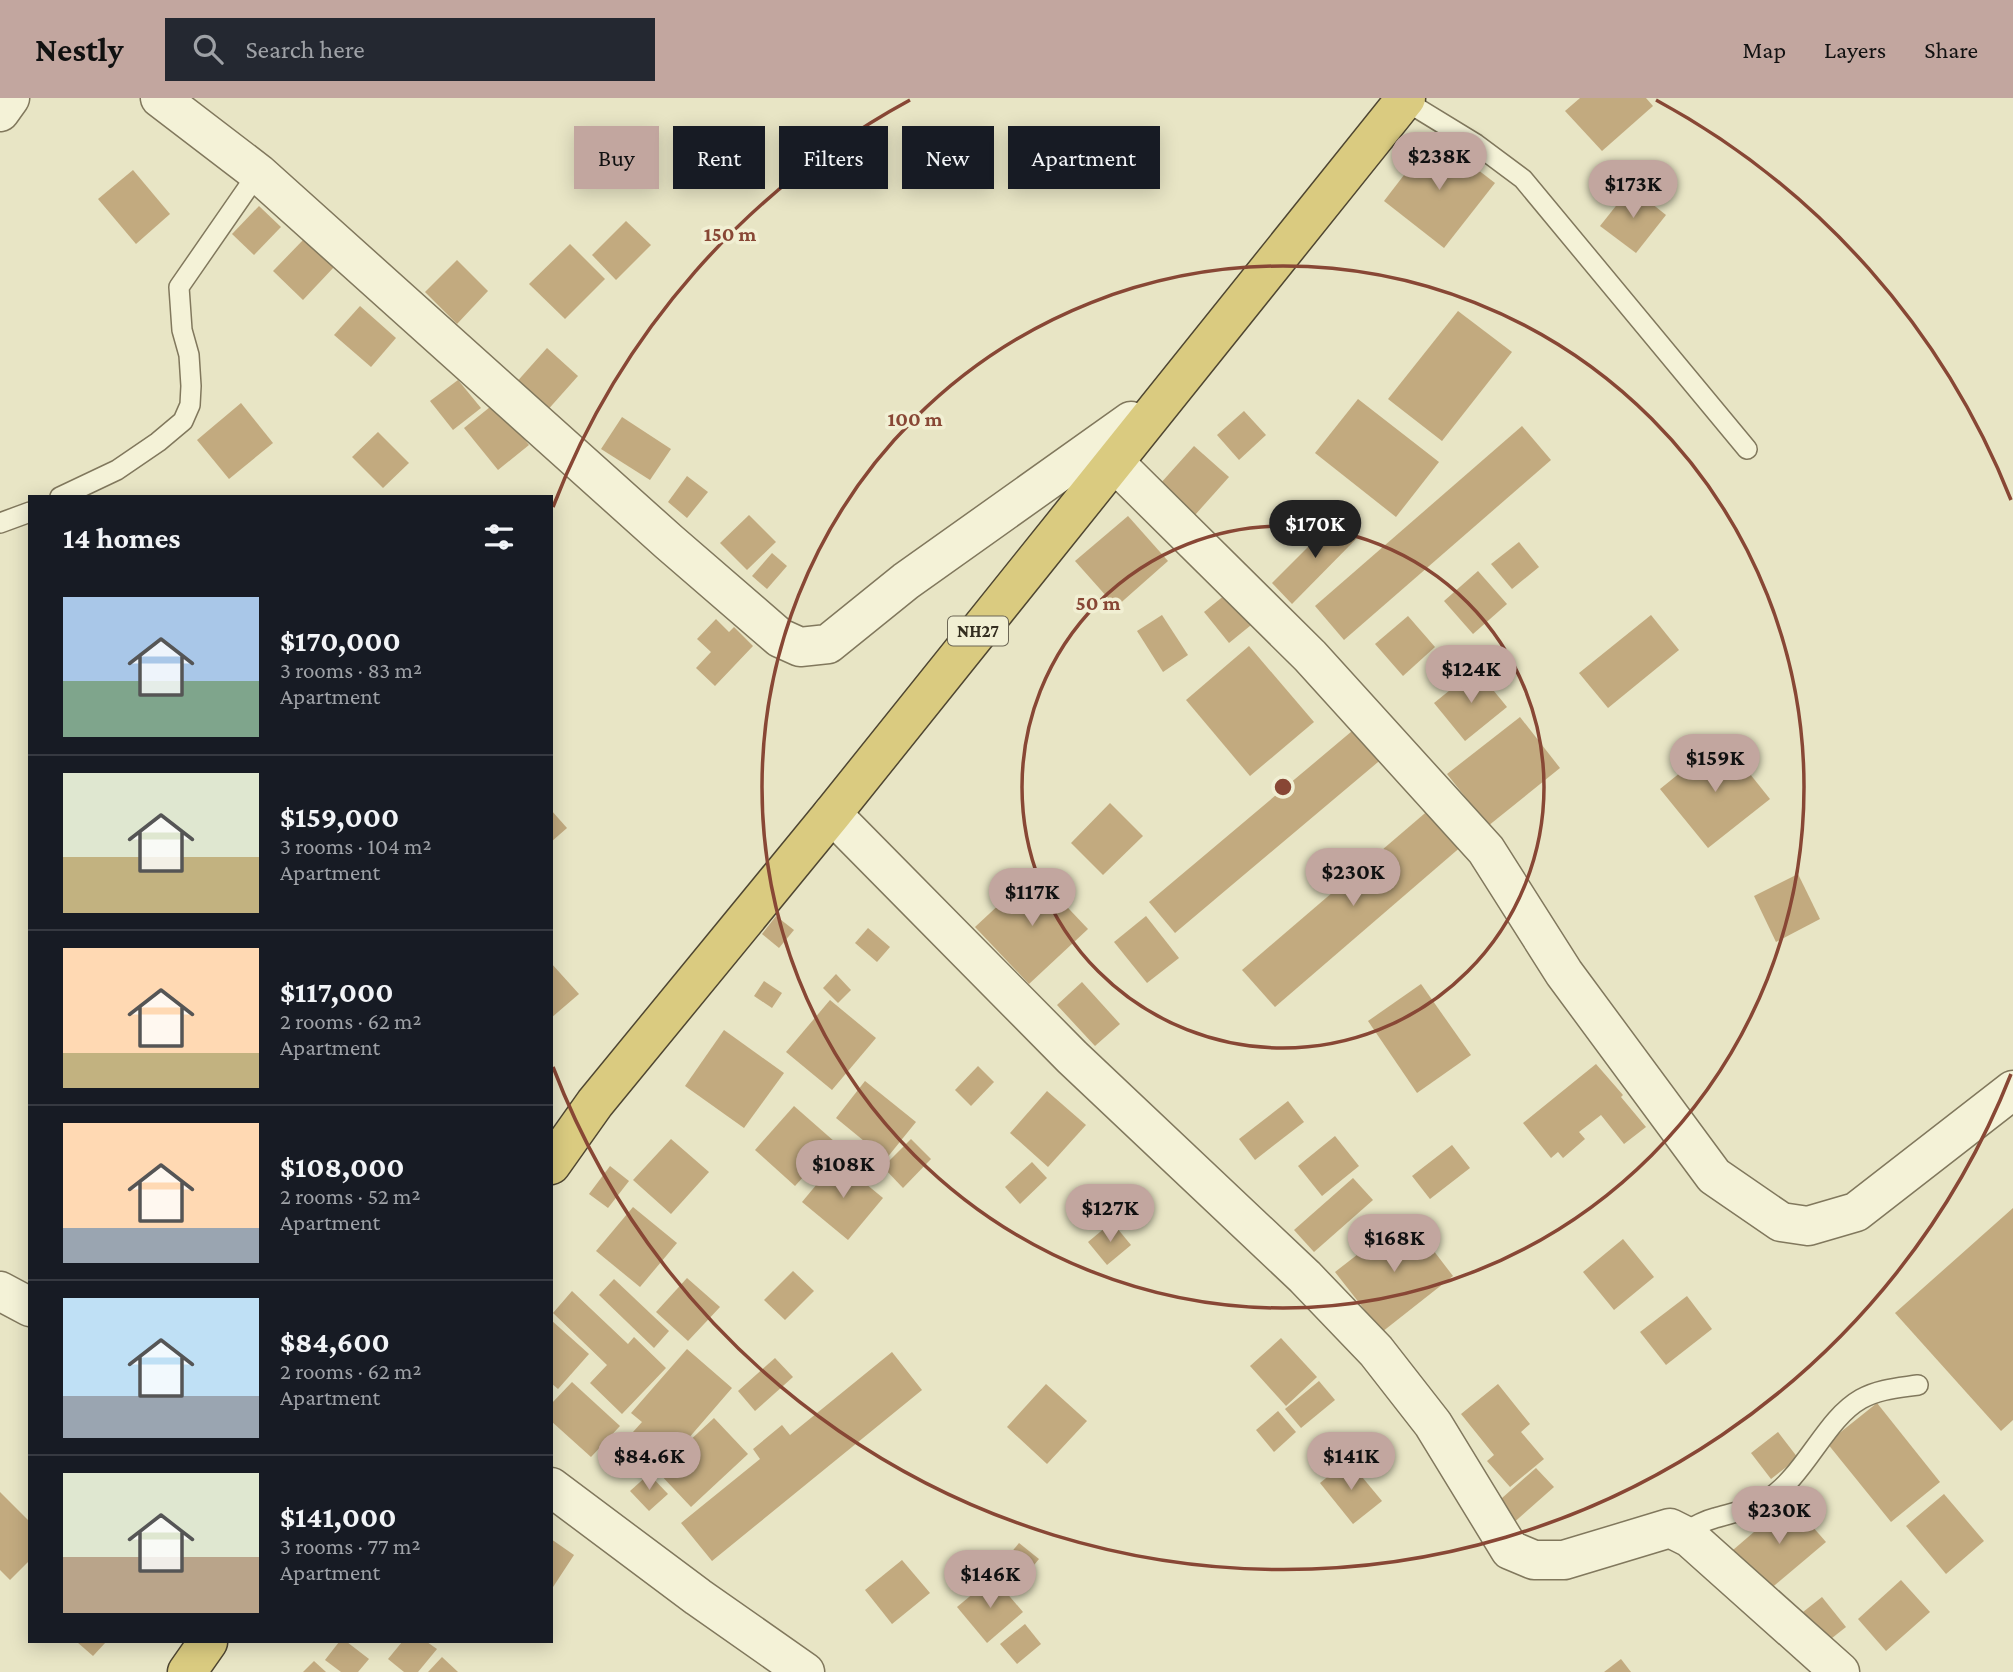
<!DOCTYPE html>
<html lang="en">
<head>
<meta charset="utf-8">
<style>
  :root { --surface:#171b24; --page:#242831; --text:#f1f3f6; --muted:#9ea1a6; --line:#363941; --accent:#c2a69f }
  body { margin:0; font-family:"Crimson Pro",serif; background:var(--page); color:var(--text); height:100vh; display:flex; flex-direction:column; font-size:26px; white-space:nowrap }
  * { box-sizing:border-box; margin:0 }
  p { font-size:23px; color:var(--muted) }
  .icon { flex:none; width:38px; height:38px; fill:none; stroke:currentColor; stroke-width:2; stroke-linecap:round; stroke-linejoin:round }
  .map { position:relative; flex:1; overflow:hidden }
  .sheet { position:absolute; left:28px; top:397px; width:525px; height:1148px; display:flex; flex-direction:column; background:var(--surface); border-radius:0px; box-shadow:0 4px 18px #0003 }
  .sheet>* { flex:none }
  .guide { position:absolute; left:574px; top:28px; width:665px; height:63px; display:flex; gap:14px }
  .price { position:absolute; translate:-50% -60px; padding:0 16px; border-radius:24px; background:var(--accent); color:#111; font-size:23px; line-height:46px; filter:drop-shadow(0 2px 4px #0008) }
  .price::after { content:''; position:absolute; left:50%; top:42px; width:21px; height:16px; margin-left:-10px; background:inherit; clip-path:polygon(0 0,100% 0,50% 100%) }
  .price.on { background:#222; color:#fff }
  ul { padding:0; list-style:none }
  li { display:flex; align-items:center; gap:21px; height:175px; padding:0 35px }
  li+li { border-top:2px solid var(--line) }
  li span { display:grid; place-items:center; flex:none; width:196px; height:140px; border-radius:0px; color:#555 }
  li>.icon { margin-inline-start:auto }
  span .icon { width:84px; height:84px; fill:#fffc; stroke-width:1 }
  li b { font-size:30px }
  h2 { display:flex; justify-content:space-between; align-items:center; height:84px; padding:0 35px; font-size:30px }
  .pill { padding:0 24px; border-radius:0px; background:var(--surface); box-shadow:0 4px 18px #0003; font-size:24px; line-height:63px }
  .pill.on { background:var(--accent); color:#111 }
  header { display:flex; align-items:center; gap:42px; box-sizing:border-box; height:98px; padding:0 35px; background:var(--accent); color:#111 }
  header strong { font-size:33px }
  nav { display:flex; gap:38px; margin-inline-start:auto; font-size:24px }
  .search { width:490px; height:63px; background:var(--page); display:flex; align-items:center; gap:18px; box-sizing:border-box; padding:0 24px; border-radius:0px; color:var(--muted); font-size:26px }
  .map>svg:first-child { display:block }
  .building { fill:#c2aa7f }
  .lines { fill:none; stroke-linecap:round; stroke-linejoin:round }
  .service-casing { stroke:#81785d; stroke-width:22 }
  .minor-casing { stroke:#81785d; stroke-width:41 }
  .trunk-casing { stroke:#4f4631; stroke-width:41 }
  .service { stroke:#f4f2d7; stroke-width:19 }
  .minor { stroke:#f4f2d7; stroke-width:38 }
  .trunk { stroke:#dacb80; stroke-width:38 }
  .ring { fill:none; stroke:#884735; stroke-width:3.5 }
  .labels { text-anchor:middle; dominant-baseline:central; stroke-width:7; stroke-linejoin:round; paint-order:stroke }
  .shield { fill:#f1efd3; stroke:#6c6755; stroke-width:2 }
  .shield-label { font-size:18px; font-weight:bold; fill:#332d1f }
  .centre { fill:#884735; stroke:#f1efd3; stroke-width:3.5 }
  .ring-label { font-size:21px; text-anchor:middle; font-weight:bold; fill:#884735; stroke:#f1efd3; stroke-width:7; stroke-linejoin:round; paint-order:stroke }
</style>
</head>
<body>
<header>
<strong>Nestly</strong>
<div class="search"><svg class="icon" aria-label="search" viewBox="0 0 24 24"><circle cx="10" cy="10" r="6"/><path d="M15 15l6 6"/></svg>Search here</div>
<nav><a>Map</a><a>Layers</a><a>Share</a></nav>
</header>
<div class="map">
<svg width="2013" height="1574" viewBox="0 0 2013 1574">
  <rect width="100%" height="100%" fill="#e8e5c5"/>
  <g class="building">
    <polygon points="1580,0 1646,0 1653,8 1602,53 1565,13"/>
    <polygon points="1434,38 1495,85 1444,150 1384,103"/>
    <polygon points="133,72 170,116 136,146 98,101"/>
    <polygon points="1631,89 1666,117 1636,155 1600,128"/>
    <polygon points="259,108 281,129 254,157 232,136"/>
    <polygon points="626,123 651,147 616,182 592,157"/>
    <polygon points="304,141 334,169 303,202 273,173"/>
    <polygon points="570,146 605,181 565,221 529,186"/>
    <polygon points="457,162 488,193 457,226 425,194"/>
    <polygon points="360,208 396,240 371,269 334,237"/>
    <polygon points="1458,213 1512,254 1442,343 1388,301"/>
    <polygon points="547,250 578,278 545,315 514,287"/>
    <polygon points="458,282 481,310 453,332 430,303"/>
    <polygon points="1358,301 1439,364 1396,419 1315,355"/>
    <polygon points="241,305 273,345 229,381 197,342"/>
    <polygon points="495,305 529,347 498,372 464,330"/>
    <polygon points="1244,313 1266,337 1239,362 1217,337"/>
    <polygon points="622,319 671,351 650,382 601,351"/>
    <polygon points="1522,328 1551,362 1344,542 1315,508"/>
    <polygon points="378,334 409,365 383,390 352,359"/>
    <polygon points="1194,348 1229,379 1195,417 1160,386"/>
    <polygon points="687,378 708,394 687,420 668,404"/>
    <polygon points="749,417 776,444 747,472 720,445"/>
    <polygon points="1128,418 1168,463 1116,509 1075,463"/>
    <polygon points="1338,419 1358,439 1292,506 1272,485"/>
    <polygon points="1519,444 1539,469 1512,491 1491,466"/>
    <polygon points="772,455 787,468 767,491 752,478"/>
    <polygon points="1478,473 1507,506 1473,536 1444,503"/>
    <polygon points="1231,492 1256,523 1229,545 1204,514"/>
    <polygon points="1162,517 1188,557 1163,574 1137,533"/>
    <polygon points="1651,517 1679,552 1608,610 1579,575"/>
    <polygon points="1408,518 1435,549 1403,578 1375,546"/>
    <polygon points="716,521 729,534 734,529 753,548 715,588 696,570 711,554 697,541"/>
    <polygon points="1249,548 1314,624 1250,678 1186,602"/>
    <polygon points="1476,571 1507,609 1465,643 1434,605"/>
    <polygon points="1520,619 1560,670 1488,728 1447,676"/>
    <polygon points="1358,628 1384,659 1175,835 1149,804"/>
    <polygon points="1722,641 1770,701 1708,750 1660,691"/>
    <polygon points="1110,705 1143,738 1103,777 1071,745"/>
    <polygon points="1431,710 1463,747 1275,909 1242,872"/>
    <polygon points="551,712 567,730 551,744"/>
    <polygon points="1034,774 1088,831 1029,886 975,829"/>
    <polygon points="1798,776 1820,821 1776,844 1754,798"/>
    <polygon points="776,818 794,832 779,850 762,836"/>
    <polygon points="1146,818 1179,860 1147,885 1114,844"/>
    <polygon points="868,830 890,849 877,864 855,845"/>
    <polygon points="551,865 579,896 551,920"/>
    <polygon points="836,876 851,892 838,905 823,890"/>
    <polygon points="764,883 782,895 772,910 754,898"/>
    <polygon points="1082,884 1120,926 1095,948 1057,907"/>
    <polygon points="1421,886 1471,957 1417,995 1368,923"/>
    <polygon points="830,902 876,940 832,992 786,954"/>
    <polygon points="724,932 784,975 744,1030 685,988"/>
    <polygon points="1596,966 1623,997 1621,999 1646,1029 1624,1046 1601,1017 1579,1034 1585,1041 1563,1060 1558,1054 1551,1060 1523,1025"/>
    <polygon points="978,968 994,984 971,1008 955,992"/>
    <polygon points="865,983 916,1024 886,1061 836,1020"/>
    <polygon points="1047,993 1086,1027 1048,1069 1010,1035"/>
    <polygon points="1288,1003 1304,1024 1255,1062 1239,1041"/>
    <polygon points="794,1008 835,1044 795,1088 755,1052"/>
    <polygon points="1335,1038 1359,1068 1322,1098 1298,1068"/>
    <polygon points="671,1041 709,1074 671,1116 633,1082"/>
    <polygon points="911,1041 931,1061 903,1090 883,1069"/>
    <polygon points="1452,1047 1470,1070 1430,1101 1412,1078"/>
    <polygon points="837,1062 883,1100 848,1142 802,1104"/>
    <polygon points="1032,1064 1047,1080 1020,1106 1005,1089"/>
    <polygon points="610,1068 629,1083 608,1110 589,1096"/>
    <polygon points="1353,1080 1373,1102 1314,1154 1294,1132"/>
    <polygon points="633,1109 677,1145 640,1189 596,1153"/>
    <polygon points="2013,1110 2013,1322 2001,1333 1895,1215"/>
    <polygon points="1407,1118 1453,1178 1382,1234 1335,1174"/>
    <polygon points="1112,1124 1131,1147 1107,1167 1088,1144"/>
    <polygon points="1623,1141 1654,1179 1614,1212 1583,1174"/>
    <polygon points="793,1173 814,1193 785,1222 764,1202"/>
    <polygon points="687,1180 720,1209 688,1243 656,1214"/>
    <polygon points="614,1181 669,1233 654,1250 599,1197"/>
    <polygon points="572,1193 628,1246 634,1239 666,1270 622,1316 590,1285 607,1267 553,1215"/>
    <polygon points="1687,1198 1712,1231 1666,1267 1640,1234"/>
    <polygon points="551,1222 589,1256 558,1291 551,1285"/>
    <polygon points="1281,1240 1317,1279 1286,1308 1250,1268"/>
    <polygon points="687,1251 732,1290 675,1356 667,1349 652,1368 624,1344 642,1324 631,1315"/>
    <polygon points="892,1254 922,1292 712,1463 681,1425 760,1361 753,1351 782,1327 790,1337"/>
    <polygon points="775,1260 793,1279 755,1313 738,1293"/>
    <polygon points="1319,1283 1335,1302 1301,1330 1285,1311"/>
    <polygon points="572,1284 620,1328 591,1359 551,1323 551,1306"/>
    <polygon points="1046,1286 1087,1323 1047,1366 1007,1329"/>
    <polygon points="1498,1286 1530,1326 1521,1334 1544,1361 1510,1389 1487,1363 1494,1357 1461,1316"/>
    <polygon points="1877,1305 1940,1384 1891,1424 1827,1345"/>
    <polygon points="1278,1313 1296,1334 1274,1354 1256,1332"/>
    <polygon points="714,1320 748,1356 691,1409 657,1373"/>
    <polygon points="1778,1334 1798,1360 1771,1381 1751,1355"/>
    <polygon points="1348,1362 1382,1403 1353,1426 1320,1385"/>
    <polygon points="1536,1370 1554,1389 1511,1427 1493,1408"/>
    <polygon points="649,1376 668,1396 649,1413 630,1393"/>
    <polygon points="0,1394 30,1424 30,1462 10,1482 0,1472"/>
    <polygon points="1944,1396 1984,1443 1946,1476 1906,1428"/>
    <polygon points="1790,1403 1826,1444 1768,1493 1733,1452"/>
    <polygon points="551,1441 574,1457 553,1489 551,1487"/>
    <polygon points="1019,1445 1039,1461 1019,1485 1000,1468"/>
    <polygon points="902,1462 930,1495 892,1526 865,1492"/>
    <polygon points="993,1479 1023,1514 987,1545 957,1509"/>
    <polygon points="1901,1482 1930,1514 1886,1553 1858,1521"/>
    <polygon points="1822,1499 1846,1529 1827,1544 1803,1514"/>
    <polygon points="1025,1526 1041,1546 1017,1566 1000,1546"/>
    <polygon points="77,1544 106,1544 93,1558"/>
    <polygon points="339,1544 347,1544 369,1561 358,1574 341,1574 325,1562"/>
    <polygon points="402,1544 427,1544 437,1551 418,1574 404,1574 388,1561"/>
    <polygon points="442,1559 458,1574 428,1574"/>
    <polygon points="1621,1561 1631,1574 1604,1574"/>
    <polygon points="314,1563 326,1574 303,1574"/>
  </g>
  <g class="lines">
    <g class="service-casing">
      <g id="service">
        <polyline points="1404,2 1476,46 1523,81 1747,351"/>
        <polyline points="60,399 117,372 158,344 183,323 190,307 191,288 189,257 182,232 179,189 258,75"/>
        <polyline points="0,425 30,414"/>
        <path d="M 1681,1436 C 1691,1430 1703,1423 1715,1420 C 1732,1415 1749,1412 1765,1403 C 1806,1378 1824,1322 1861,1301 C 1879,1291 1898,1290 1918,1287"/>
      </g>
    </g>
    <g class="minor-casing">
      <g id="minor">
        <polyline points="160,0 258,75 669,444 780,540 800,549 828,546 906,483 1131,323"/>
        <polyline points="0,14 10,0"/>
        <polyline points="1113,363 1310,558 1486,752 1564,875 1714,1078 1781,1124 1808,1128 1856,1114 2013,992"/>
        <polyline points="832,716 1072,959 1305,1179 1376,1253 1433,1326 1510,1452 1534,1462 1564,1462 1670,1430 1690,1440 1840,1574"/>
        <polyline points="0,1193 30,1209"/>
        <polyline points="551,1389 698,1499 805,1574"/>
      </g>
    </g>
    <g class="trunk-casing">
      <g id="trunk">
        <polyline points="551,1067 595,1005 832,716 1406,0"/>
        <polyline points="187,1574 208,1544"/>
      </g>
    </g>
    <use href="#service" class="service"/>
    <use href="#minor" class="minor"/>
    <use href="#trunk" class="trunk"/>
  </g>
  <g class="ring">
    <circle cx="1283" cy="689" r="261"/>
    <circle cx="1283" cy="689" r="521"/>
    <path d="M2011 976A782 782 0 0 1 553 969M553 409A782 782 0 0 1 910 2M1656 2A782 782 0 0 1 2011 402"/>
  </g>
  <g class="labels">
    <rect class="shield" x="948" y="518.5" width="60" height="29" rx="5"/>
    <g class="shield-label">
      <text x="978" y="533">NH27</text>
    </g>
  </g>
  <circle cx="1283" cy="689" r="10" class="centre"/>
  <g class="ring-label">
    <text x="730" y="143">150 m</text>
    <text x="915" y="328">100 m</text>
    <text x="1098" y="512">50 m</text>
  </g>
</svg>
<b class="price" style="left:1439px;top:94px">$238K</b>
<b class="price" style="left:1633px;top:122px">$173K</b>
<b class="price on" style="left:1315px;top:462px">$170K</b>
<b class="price" style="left:1471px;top:607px">$124K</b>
<b class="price" style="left:1715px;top:696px">$159K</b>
<b class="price" style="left:1353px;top:810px">$230K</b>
<b class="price" style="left:1032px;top:830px">$117K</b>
<b class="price" style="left:843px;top:1102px">$108K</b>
<b class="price" style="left:1110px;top:1146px">$127K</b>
<b class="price" style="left:1394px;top:1176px">$168K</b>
<b class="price" style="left:649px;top:1394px">$84.6K</b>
<b class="price" style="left:1351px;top:1394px">$141K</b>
<b class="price" style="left:1779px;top:1448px">$230K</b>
<b class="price" style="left:990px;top:1512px">$146K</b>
<div class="guide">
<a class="pill on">Buy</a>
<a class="pill">Rent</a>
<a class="pill">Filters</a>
<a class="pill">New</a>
<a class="pill">Apartment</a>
</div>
<section class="sheet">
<h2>14 homes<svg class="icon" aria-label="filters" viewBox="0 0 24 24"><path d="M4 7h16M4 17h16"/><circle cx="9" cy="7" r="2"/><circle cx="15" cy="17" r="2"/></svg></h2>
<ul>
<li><span style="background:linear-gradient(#a9c7e8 60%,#7fa58c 0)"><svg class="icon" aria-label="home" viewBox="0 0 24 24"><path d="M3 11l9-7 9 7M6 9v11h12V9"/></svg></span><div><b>$170,000</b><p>3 rooms · 83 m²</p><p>Apartment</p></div></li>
<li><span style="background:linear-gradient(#dfe7d0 60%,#c2b280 0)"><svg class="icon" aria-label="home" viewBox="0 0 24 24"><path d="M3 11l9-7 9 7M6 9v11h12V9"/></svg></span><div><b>$159,000</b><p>3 rooms · 104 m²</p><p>Apartment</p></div></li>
<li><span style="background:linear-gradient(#ffd9b3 75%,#c2b280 0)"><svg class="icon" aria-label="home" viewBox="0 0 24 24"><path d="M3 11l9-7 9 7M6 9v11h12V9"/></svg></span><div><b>$117,000</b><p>2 rooms · 62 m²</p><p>Apartment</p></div></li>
<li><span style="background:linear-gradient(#ffd9b3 75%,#9aa5b1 0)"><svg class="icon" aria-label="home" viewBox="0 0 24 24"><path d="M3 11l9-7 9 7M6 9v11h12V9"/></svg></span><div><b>$108,000</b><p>2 rooms · 52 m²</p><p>Apartment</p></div></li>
<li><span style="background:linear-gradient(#bfe0f5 70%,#9aa5b1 0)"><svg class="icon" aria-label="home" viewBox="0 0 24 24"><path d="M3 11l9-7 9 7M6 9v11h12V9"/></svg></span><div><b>$84,600</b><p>2 rooms · 62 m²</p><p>Apartment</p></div></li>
<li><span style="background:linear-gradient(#dfe7d0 60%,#b9a48a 0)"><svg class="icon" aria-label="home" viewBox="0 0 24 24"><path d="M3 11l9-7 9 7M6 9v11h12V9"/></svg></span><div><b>$141,000</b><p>3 rooms · 77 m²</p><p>Apartment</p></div></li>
</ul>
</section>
</div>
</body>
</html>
